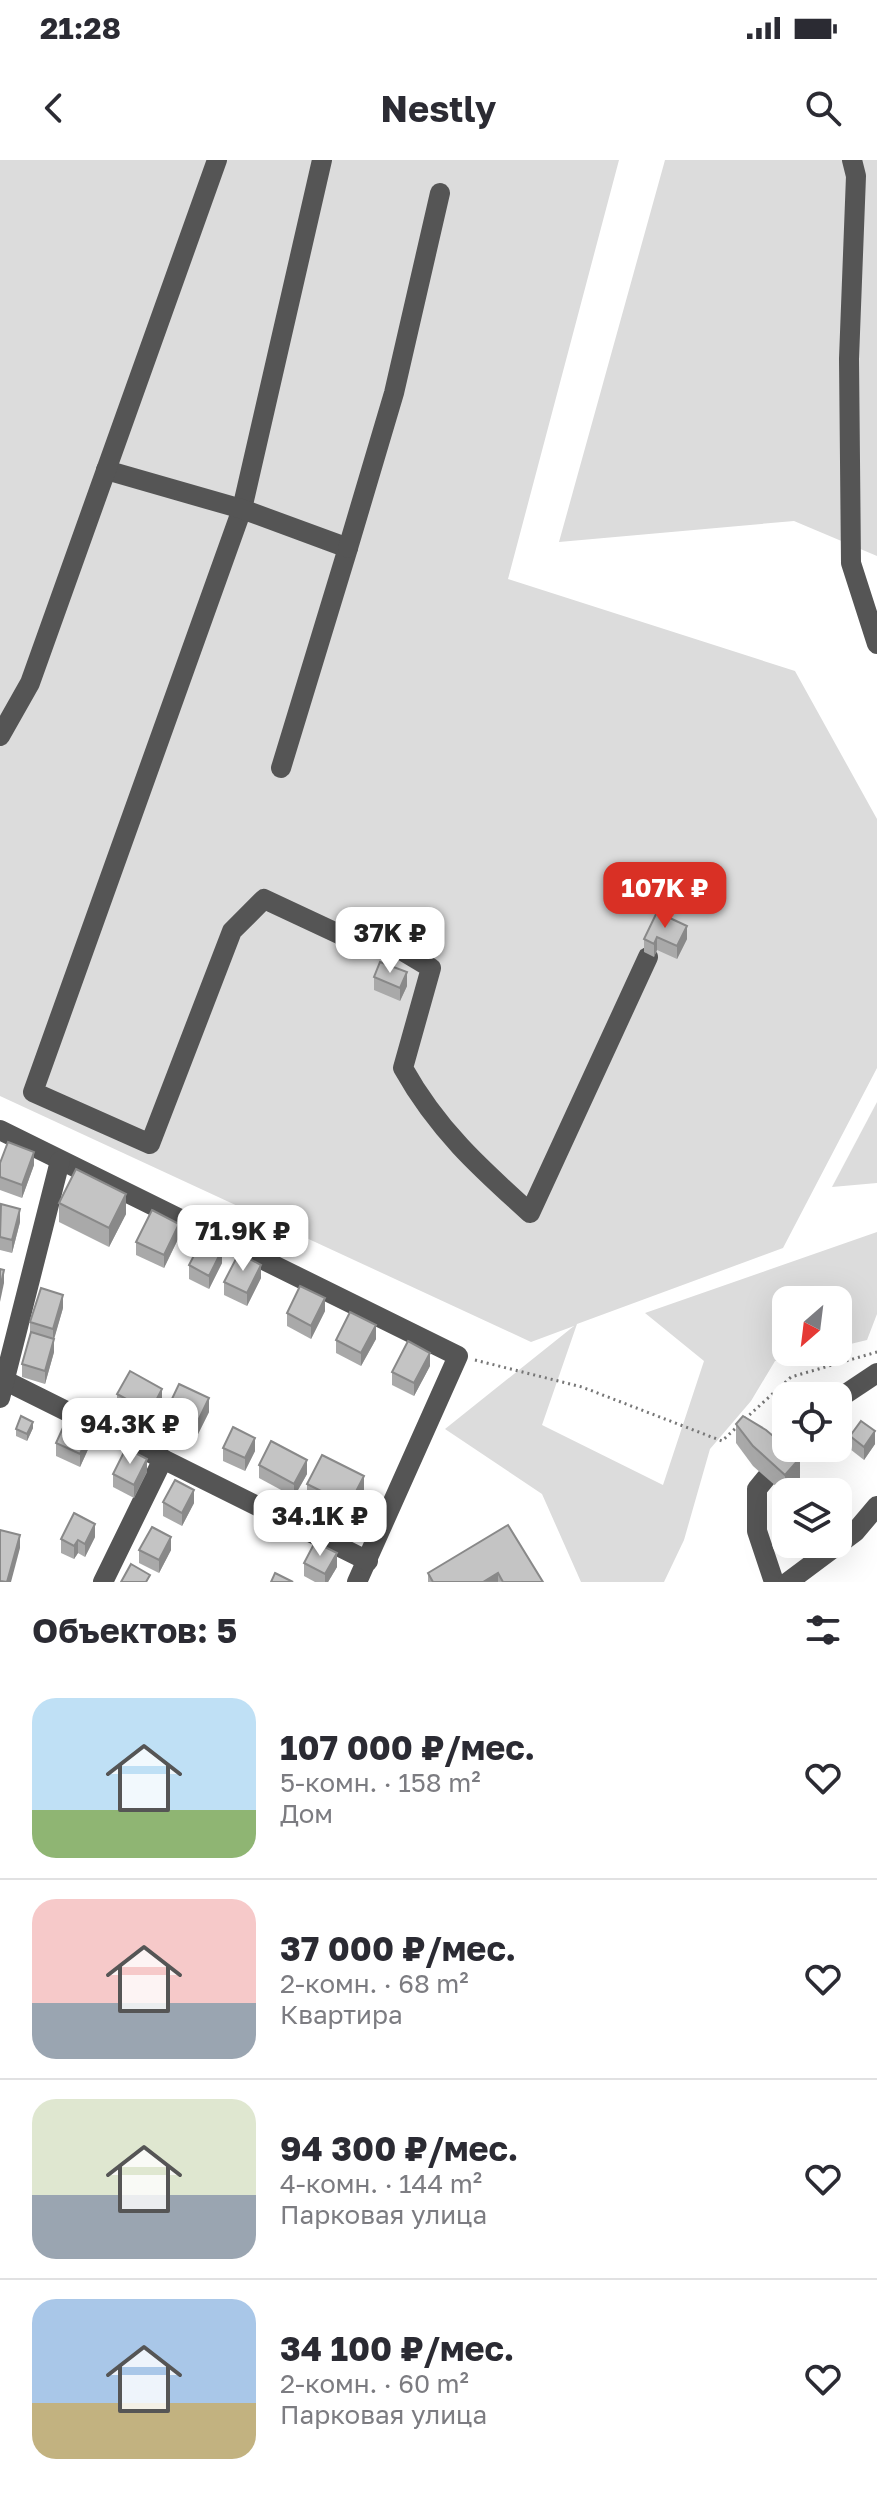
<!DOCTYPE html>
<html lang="ru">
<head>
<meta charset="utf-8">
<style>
  :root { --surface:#fff; --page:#f2f2f3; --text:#2b2b33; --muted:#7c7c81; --line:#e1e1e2; --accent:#d93025 }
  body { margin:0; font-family:"Golos Text",sans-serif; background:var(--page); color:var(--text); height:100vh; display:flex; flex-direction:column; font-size:30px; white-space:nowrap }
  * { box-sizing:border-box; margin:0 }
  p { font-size:26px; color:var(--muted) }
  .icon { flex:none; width:44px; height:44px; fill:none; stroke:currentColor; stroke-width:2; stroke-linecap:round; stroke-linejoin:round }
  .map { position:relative; height:1422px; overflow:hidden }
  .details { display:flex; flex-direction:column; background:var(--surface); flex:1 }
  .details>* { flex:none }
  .needle { width:52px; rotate:208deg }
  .fabs { position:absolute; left:772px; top:1126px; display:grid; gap:16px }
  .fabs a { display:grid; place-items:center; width:80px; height:80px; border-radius:16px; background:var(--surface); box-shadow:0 8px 32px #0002; font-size:40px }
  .price { position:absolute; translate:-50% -68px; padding:0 18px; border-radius:16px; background:#fff; color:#222; font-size:26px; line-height:52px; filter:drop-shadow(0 2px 4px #0008) }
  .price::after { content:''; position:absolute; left:50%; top:48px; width:24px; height:18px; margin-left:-12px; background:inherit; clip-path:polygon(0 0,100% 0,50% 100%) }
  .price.on { background:var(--accent); color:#fff }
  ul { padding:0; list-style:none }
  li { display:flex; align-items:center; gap:24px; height:200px; padding:0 32px }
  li+li { border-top:2px solid var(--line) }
  li span { display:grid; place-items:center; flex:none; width:224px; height:160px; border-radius:24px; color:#555 }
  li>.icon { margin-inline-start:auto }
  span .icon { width:96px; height:96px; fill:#fffc; stroke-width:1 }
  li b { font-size:34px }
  h2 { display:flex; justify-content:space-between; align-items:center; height:96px; padding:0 32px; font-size:34px }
  .status { display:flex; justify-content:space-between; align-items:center; height:56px; padding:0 40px; background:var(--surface); direction:ltr }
  .status svg { height:22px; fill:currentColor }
  header { display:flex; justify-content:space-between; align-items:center; height:104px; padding:0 32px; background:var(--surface); font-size:36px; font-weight:700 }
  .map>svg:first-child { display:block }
  .green { fill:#dcdcdc }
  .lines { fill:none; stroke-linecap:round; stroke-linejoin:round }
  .path { stroke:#777; stroke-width:3; stroke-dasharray:2 4; stroke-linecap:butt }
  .minor { stroke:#555; stroke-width:20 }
  .wall { fill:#a9a9a9 }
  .shaded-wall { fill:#898989 }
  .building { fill:#c4c4c4; stroke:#898989; stroke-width:2 }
</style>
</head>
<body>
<div class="status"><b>21:28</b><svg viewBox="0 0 49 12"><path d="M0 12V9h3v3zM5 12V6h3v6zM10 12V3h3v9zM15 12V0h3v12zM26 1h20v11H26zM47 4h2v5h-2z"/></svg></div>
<header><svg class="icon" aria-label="back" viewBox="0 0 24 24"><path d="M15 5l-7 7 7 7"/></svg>Nestly<svg class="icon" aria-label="search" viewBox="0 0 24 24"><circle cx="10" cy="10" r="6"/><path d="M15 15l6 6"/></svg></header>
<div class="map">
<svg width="877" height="1422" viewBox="0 0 877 1422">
  <rect width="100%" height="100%" fill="#fff"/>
  <g class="green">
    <polygon points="0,0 619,0 508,419 795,511 877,659 877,908 783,1088 577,1164 542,1265 663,1325 704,1201 645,1153 877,1072 877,1154 867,1180 838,1187 838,1140 786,1140 786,1192 815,1192 775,1201 751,1241 710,1289 684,1380 664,1422 581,1422 542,1334 445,1269 574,1166 531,1182 0,936"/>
    <polygon points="665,0 877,0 877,396 794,361 559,382"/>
    <polygon points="877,942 877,1023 832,1027"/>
  </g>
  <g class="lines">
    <g class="path">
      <polyline points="475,1200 582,1227 722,1281 739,1265"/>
      <polyline points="745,1259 791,1217 877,1192"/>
    </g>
    <g class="minor">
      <path d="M 322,0 L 242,349 L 33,932 L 150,984 L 232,771 L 264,739 L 341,775 L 376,775 L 431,808 L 403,908 C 437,969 479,1007 530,1053 L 648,797"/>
      <polyline points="852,0 856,16 849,199 851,403 877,484"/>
      <polyline points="106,310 242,349 348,388 281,608"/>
      <polyline points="348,388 394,233 440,33"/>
      <polyline points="0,576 30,523 217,0"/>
      <polyline points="0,970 458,1196 357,1422"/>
      <polyline points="4,1220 368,1401"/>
      <polyline points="0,1238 60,1001"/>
      <polyline points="838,1239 877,1213"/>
      <polyline points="766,1318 757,1329 757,1371 774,1422"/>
      <polyline points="103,1422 163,1299"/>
      <polyline points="788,1422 855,1372 877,1346"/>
    </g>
  </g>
  <g class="wall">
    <polygon points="657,752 687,779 677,799 657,790 654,797 644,792 644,779"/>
    <polygon points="374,817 407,826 400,841 374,830"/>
    <polygon points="0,1003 34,1005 22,1038 0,1030"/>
    <polygon points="59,1043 126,1054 109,1087 59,1062"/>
    <polygon points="0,1048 20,1062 12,1093 0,1090"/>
    <polygon points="179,1077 164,1108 136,1095 136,1082"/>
    <polygon points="222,1103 209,1129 189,1119 189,1105"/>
    <polygon points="261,1118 247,1146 224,1135 224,1122"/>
    <polygon points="63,1148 54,1178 54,1192 45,1224 22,1217 22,1204 30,1174 30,1162"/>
    <polygon points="325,1151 311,1179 287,1166 287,1153"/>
    <polygon points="376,1179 361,1206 336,1193 336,1180"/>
    <polygon points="430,1206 414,1236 392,1225 392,1212"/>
    <polygon points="117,1234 162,1242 150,1265 117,1247"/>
    <polygon points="209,1252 196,1278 182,1271 178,1280 162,1273 162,1260"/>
    <polygon points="736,1264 800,1318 785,1334 753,1306 736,1283"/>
    <polygon points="33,1268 27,1281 16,1276 16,1269"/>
    <polygon points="850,1276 875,1284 864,1300 850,1289"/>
    <polygon points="56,1283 90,1285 80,1307 56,1296"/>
    <polygon points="223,1288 255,1291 245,1311 223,1301"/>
    <polygon points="259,1305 307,1314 294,1337 259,1318"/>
    <polygon points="147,1312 134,1338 113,1327 113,1314"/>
    <polygon points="307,1324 364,1336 349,1364 307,1343"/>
    <polygon points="163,1342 194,1343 182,1366 163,1356"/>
    <polygon points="508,1365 543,1422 428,1422 428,1413"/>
    <polygon points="95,1377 85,1397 78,1393 74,1399 61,1393 61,1379"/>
    <polygon points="139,1390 171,1390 159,1413 139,1403"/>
    <polygon points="304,1403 337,1407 328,1422 315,1422 304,1416"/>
  </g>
  <g class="shaded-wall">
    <polygon points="687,766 687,779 677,799 677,786"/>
    <polygon points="657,777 657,790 654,797 654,784"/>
    <polygon points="407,812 407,826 400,841 400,828"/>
    <polygon points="34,992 34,1005 22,1038 22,1025"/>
    <polygon points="126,1034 126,1054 109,1087 109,1068"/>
    <polygon points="20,1049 20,1062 12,1093 12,1080"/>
    <polygon points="179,1064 179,1077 164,1108 164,1095"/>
    <polygon points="222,1090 222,1103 209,1129 209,1116"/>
    <polygon points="261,1105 261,1118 247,1146 247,1133"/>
    <polygon points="4,1110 4,1123 0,1142 0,1128"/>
    <polygon points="63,1135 63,1148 53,1183 53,1169"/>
    <polygon points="325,1138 325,1151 311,1179 311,1166"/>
    <polygon points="376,1165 376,1179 361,1206 361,1193"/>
    <polygon points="54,1179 54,1192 45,1224 45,1211"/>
    <polygon points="430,1193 430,1206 414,1236 414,1223"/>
    <polygon points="162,1229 162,1242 150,1265 150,1252"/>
    <polygon points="209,1238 209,1252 196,1278 196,1265"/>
    <polygon points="182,1258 182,1271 178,1280 178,1267"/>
    <polygon points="33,1262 33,1268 27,1281 27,1274"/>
    <polygon points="875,1271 875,1284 864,1300 864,1287"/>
    <polygon points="90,1272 90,1285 80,1307 80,1294"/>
    <polygon points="255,1278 255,1291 245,1311 245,1298"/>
    <polygon points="800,1298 800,1318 785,1334 785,1315"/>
    <polygon points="147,1299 147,1312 134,1338 134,1325"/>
    <polygon points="307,1300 307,1314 294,1337 294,1324"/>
    <polygon points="364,1316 364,1336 349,1364 349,1345"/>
    <polygon points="194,1330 194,1343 182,1366 182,1353"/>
    <polygon points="95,1364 95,1377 85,1397 85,1384"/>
    <polygon points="20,1375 20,1388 11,1422 7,1422"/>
    <polygon points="171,1377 171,1390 159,1413 159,1400"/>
    <polygon points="78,1380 78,1393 74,1399 74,1386"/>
    <polygon points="337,1393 337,1407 328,1422 325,1422 325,1414"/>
    <polygon points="498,1413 498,1422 483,1422"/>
  </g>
  <g class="building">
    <polygon points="657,752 687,766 677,786 657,777 654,784 644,779"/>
    <polygon points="380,802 407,812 400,828 374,817"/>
    <polygon points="8,982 34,992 22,1025 0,1017 0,1003"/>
    <polygon points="76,1009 126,1034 109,1068 59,1043"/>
    <polygon points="1,1044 20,1049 12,1080 0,1077"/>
    <polygon points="152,1050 179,1064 164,1095 136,1082"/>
    <polygon points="202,1080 222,1090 209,1116 189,1105"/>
    <polygon points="239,1093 261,1105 247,1133 224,1122"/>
    <polygon points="0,1109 4,1110 0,1128"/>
    <polygon points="300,1126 325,1138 311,1166 287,1153"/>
    <polygon points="41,1128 63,1135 53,1169 30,1162"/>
    <polygon points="350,1152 376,1165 361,1193 336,1180"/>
    <polygon points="31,1172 54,1179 45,1211 22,1204"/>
    <polygon points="408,1181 430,1193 414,1223 392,1212"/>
    <polygon points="130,1211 162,1229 150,1252 117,1234"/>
    <polygon points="179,1224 209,1238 196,1265 182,1258 178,1267 162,1260"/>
    <polygon points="21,1256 33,1262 27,1274 16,1269"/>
    <polygon points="743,1256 766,1270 786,1287 786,1288 788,1288 800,1298 785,1315 753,1286 736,1264"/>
    <polygon points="66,1261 90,1272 80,1294 56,1283"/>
    <polygon points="861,1261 875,1271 864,1287 850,1276"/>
    <polygon points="233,1267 255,1278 245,1298 223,1288"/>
    <polygon points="271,1281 307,1300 294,1324 259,1305"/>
    <polygon points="126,1288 147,1299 134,1325 113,1314"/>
    <polygon points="322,1295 364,1316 349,1345 307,1324"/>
    <polygon points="175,1320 194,1330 182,1353 163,1342"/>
    <polygon points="74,1353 95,1364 85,1384 78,1380 74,1386 61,1379"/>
    <polygon points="508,1365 543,1422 503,1422 498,1413 483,1422 433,1422 428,1413"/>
    <polygon points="152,1367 171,1377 159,1400 139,1390"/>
    <polygon points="0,1370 20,1375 7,1422 0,1421"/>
    <polygon points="315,1382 337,1393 325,1414 304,1403"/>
    <polygon points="131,1404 150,1415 146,1422 121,1422"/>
    <polygon points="275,1413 293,1422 271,1422"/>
  </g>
</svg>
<div class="fabs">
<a><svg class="needle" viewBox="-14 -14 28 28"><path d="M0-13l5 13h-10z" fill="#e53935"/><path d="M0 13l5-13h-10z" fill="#7c7c81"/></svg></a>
<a><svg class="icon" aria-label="locate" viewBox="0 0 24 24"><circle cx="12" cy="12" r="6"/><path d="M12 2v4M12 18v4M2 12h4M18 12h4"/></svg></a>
<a><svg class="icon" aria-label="layers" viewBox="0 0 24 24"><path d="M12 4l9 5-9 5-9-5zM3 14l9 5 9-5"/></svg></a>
</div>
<b class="price on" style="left:665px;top:770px">107K ₽</b>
<b class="price" style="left:390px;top:815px">37K ₽</b>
<b class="price" style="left:243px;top:1113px">71.9K ₽</b>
<b class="price" style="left:130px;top:1306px">94.3K ₽</b>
<b class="price" style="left:320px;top:1398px">34.1K ₽</b>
</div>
<section class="details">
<h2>Объектов: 5<svg class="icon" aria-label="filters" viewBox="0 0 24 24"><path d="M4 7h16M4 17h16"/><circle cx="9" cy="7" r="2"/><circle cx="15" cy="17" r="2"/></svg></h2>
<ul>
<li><span style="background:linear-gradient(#bfe0f5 70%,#8fb573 0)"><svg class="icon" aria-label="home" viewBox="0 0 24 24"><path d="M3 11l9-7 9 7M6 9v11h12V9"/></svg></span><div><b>107 000 ₽/мес.</b><p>5-комн. · 158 m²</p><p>Дом</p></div><svg class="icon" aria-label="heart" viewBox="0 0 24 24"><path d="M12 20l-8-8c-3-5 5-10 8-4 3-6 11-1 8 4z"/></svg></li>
<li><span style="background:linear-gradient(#f6c9c9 65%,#9aa5b1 0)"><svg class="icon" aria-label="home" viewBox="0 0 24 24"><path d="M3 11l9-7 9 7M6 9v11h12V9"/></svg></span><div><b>37 000 ₽/мес.</b><p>2-комн. · 68 m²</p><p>Квартира</p></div><svg class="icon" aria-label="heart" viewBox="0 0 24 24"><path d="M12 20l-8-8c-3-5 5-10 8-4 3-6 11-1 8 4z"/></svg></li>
<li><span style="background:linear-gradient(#dfe7d0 60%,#9aa5b1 0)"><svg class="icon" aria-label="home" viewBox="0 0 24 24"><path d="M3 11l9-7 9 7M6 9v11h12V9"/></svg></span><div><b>94 300 ₽/мес.</b><p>4-комн. · 144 m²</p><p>Парковая улица</p></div><svg class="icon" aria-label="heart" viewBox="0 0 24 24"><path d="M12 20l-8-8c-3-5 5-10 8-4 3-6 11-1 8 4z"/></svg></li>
<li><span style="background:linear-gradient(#a9c7e8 65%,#c2b280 0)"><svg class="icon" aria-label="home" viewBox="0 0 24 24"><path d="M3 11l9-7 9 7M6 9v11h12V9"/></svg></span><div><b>34 100 ₽/мес.</b><p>2-комн. · 60 m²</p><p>Парковая улица</p></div><svg class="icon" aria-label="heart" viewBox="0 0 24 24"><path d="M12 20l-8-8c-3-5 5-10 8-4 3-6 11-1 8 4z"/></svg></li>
</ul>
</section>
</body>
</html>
